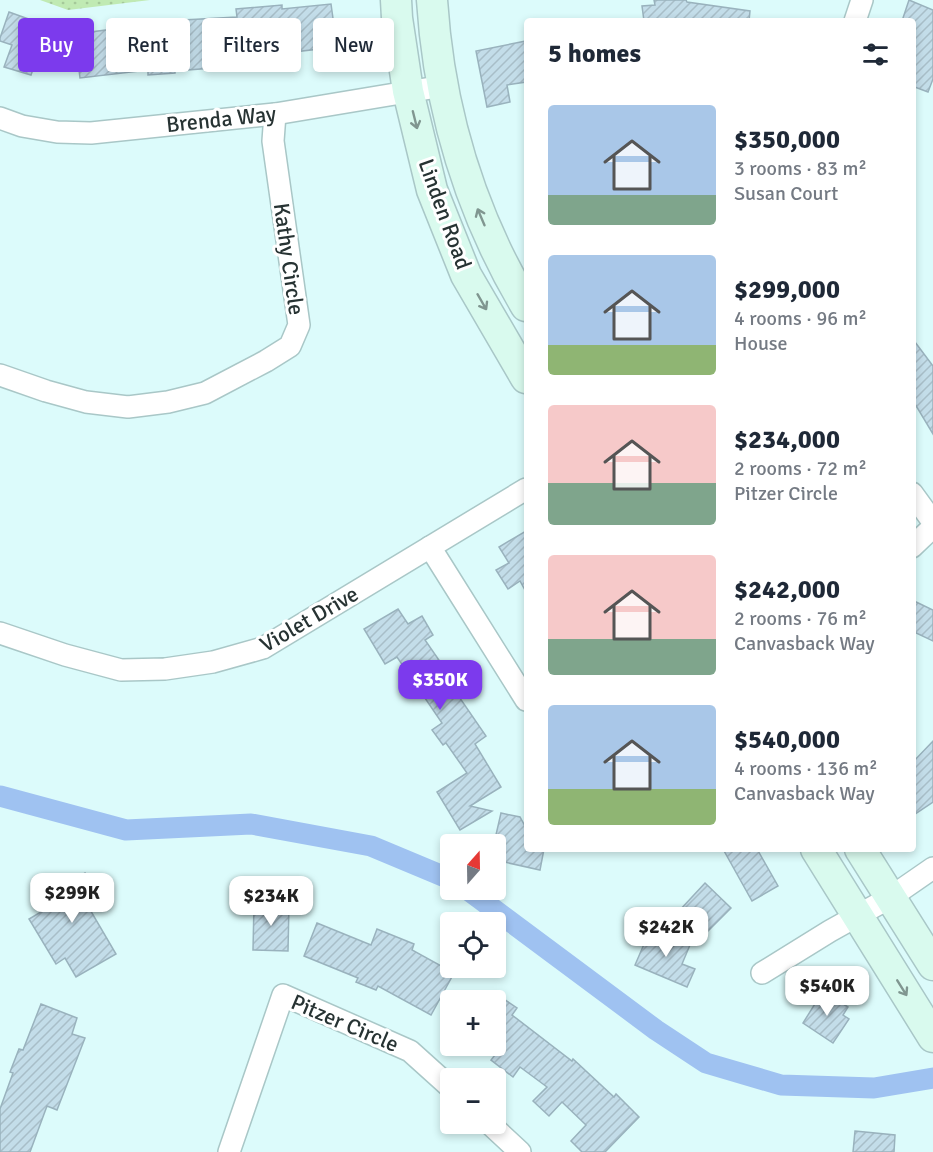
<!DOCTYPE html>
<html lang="en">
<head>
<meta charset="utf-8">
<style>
  :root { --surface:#fff; --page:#f6f6f7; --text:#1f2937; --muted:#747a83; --accent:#7c3aed }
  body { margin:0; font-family:Signika,sans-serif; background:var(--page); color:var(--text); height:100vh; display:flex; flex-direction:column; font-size:22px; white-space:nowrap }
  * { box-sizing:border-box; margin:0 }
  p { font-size:20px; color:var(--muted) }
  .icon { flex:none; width:33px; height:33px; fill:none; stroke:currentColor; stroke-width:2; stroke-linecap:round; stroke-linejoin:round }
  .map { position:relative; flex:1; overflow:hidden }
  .panel { position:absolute; left:524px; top:18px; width:392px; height:834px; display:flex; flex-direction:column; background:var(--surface); border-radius:6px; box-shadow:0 3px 9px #0003 }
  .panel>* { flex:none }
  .guide { position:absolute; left:18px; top:18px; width:416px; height:54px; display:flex; gap:12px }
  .needle { width:39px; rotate:20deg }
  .fabs { position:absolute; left:440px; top:834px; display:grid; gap:12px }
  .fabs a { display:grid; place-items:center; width:66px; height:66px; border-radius:6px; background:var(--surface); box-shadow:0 3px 9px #0003; font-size:30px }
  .price { position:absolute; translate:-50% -51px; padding:0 14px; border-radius:12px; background:#fff; color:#222; font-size:20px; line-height:39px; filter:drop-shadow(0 2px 3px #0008) }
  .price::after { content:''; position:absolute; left:50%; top:36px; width:18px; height:14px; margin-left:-9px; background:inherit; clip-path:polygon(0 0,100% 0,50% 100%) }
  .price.on { background:var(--accent); color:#fff }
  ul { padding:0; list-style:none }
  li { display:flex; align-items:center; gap:18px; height:150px; padding:0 24px }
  li span { display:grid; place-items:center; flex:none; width:168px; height:120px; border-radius:6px; color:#555 }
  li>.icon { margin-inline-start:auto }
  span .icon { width:72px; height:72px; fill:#fffc; stroke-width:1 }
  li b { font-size:26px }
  h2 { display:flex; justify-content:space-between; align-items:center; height:72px; padding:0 24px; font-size:26px }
  .tag { padding:0 21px; border-radius:6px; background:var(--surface); box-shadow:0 3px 9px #0003; font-size:21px; line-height:54px }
  .tag.on { background:var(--accent); color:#fff }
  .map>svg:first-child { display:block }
  .park { fill:url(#park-dots) }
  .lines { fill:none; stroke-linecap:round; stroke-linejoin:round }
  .canal { stroke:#9fc2f1; stroke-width:21 }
  .building { fill:url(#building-hatch); stroke:#99b2bd; stroke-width:1.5 }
  .street-casing { stroke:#a9c7c7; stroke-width:24 }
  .secondary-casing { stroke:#a9c7c7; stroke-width:33 }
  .street { stroke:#fff; stroke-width:21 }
  .secondary { stroke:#d9faee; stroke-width:30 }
  .oneway { stroke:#809690 }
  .labels { text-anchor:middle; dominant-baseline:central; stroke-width:6; stroke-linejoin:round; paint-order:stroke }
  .street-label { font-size:22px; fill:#273333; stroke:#fff }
</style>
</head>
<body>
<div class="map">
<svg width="933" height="1152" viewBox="0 0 933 1152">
  <defs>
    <pattern id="park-dots" width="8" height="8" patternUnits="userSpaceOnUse" patternTransform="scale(1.5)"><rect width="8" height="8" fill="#c0eab3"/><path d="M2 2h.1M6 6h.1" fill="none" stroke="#a5c99a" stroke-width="1.8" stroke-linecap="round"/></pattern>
    <pattern id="building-hatch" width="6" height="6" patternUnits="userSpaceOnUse" patternTransform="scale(1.5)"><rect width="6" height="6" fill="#c3dde9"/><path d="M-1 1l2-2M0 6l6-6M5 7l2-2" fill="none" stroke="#a8bec8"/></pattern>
  </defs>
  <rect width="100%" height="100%" fill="#dcfbfb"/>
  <polygon class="park" points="40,0 150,0 68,10"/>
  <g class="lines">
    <g class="canal">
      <polyline points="0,796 126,830 251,824 371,846 450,879"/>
      <polyline points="468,890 656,1030 706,1063 781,1085 874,1088 933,1078"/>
    </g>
  </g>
  <g class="building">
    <polygon points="654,0 686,0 687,2 750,11 749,21 644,21 642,6 655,5"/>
    <polygon points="909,0 933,10 933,79 928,92 912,86 912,21 902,21"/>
    <polygon points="331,4 337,47 285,53 285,56 212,61 213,68 175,71 175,73 148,75 148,70 80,78 76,45 84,44 83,33 129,27 129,23 237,17 236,9 282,5 282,9"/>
    <polygon points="9,12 48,26 31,75 4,67 12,45 0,41 0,38"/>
    <polygon points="526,41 526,82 507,85 510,102 487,107 476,51"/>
    <polygon points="912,338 933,366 933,434 912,399"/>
    <polygon points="526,531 526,592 520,581 508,589 496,570 509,563 499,547"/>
    <polygon points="912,600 933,610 933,641 912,631"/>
    <polygon points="398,609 408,624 422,616 433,635 425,640 443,666 448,663 464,685 455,691 486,736 475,744 501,787 470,806 492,811 460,830 437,792 467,773 446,743 443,745 432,730 442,723 397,657 385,664 364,629"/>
    <polygon points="933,741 933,802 912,816 912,763"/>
    <polygon points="501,813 520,817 526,828 526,849 544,849 540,870 495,860 495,839"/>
    <polygon points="723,849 757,849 778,886 752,901"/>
    <polygon points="85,873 103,899 89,908 116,954 76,977 65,958 56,964 29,919 46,909 35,892 60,876 66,885"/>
    <polygon points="705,883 731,908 704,935 679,911"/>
    <polygon points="254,904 289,905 288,951 253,950"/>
    <polygon points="317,923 371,945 377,929 414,944 412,950 454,973 431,1015 378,986 376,990 356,982 358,978 304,956"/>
    <polygon points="651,928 690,945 682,964 695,969 687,987 635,965"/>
    <polygon points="823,991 848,1007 843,1015 849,1019 833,1043 803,1023"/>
    <polygon points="495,993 517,1008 512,1015 572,1061 573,1059 614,1097 616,1094 639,1117 605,1152 582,1152 571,1141 586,1125 562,1102 549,1116 533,1101 547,1087 520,1067 513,1077 491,1060 495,1055"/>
    <polygon points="41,1004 77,1018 72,1034 85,1038 57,1110 47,1106 30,1152 0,1152 0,1109 13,1073 10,1072 19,1049 23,1050"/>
    <polygon points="855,1131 895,1135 894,1152 853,1152"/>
  </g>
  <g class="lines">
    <g class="street-casing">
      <g id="street">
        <polyline points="855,21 862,0"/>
        <polyline points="0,118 22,126 57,132 91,133 275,114 443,86"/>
        <polyline points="0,375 46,391 86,402 128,407 168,402 205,393 266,361 290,346 299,325 273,141 275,114"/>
        <polyline points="912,493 933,522"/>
        <polyline points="430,547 526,700"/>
        <polyline points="912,547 933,527"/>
        <polyline points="0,633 65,655 121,670 165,669 213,662 263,648 526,489"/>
        <polyline points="762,973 830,931 891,897 933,868"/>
        <polyline points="490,1124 520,1152"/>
        <polyline points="229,1152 283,995 410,1051 450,1087"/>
      </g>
    </g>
    <g class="secondary-casing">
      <g id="secondary">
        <polyline points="396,0 397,18 408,91 432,190 466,275 526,378"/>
        <path d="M 432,0 C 439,110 470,212 526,306"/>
        <polyline points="816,849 933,1037"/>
        <polyline points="860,849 933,965"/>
      </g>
    </g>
    <use href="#street" class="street"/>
    <use href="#secondary" class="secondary"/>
  </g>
  <defs><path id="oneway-shaft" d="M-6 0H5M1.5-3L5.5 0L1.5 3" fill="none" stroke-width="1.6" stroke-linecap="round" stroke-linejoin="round" transform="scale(1.5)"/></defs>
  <g class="oneway">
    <use href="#oneway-shaft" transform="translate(415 120) rotate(76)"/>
    <use href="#oneway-shaft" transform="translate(481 217) rotate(-113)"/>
    <use href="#oneway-shaft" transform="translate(482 302) rotate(60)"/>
    <use href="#oneway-shaft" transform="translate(902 988) rotate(58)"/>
  </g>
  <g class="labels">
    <g class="street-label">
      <text transform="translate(221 119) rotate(-6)">Brenda Way</text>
      <text transform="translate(445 214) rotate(70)">Linden Road</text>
      <text transform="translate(289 259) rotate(82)">Kathy Circle</text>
      <text transform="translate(309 619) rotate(-30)">Violet Drive</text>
      <text transform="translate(345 1023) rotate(23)">Pitzer Circle</text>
    </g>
  </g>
</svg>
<div class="fabs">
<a><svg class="needle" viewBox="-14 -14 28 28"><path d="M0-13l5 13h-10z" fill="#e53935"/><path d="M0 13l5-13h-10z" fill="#747a83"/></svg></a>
<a><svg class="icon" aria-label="locate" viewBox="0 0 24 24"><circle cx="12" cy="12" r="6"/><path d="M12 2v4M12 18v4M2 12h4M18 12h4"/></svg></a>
<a>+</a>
<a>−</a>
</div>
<b class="price on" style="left:440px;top:711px">$350K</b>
<b class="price" style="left:72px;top:924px">$299K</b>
<b class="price" style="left:271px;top:927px">$234K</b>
<b class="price" style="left:666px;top:958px">$242K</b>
<b class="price" style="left:827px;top:1017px">$540K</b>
<div class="guide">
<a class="tag on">Buy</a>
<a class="tag">Rent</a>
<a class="tag">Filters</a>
<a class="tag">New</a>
</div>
<section class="panel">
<h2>5 homes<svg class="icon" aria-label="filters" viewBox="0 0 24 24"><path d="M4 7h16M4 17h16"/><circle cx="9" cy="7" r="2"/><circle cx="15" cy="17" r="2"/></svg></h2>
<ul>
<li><span style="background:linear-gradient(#a9c7e8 75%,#7fa58c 0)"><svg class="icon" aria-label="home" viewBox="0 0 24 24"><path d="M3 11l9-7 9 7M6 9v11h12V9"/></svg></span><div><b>$350,000</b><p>3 rooms · 83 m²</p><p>Susan Court</p></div></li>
<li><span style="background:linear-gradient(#a9c7e8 75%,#8fb573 0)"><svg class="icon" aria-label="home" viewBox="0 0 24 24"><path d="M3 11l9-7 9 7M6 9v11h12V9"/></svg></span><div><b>$299,000</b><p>4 rooms · 96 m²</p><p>House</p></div></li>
<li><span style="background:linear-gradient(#f6c9c9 65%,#7fa58c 0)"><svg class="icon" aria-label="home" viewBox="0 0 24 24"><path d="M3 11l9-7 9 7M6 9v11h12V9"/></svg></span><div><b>$234,000</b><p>2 rooms · 72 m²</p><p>Pitzer Circle</p></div></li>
<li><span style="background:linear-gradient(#f6c9c9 70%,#7fa58c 0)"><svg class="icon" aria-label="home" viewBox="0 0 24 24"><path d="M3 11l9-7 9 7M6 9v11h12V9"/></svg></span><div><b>$242,000</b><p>2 rooms · 76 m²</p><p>Canvasback Way</p></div></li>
<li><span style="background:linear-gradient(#a9c7e8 70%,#8fb573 0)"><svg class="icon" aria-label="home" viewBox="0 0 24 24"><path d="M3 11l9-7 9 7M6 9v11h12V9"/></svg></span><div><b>$540,000</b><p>4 rooms · 136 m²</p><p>Canvasback Way</p></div></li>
</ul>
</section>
</div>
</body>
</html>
